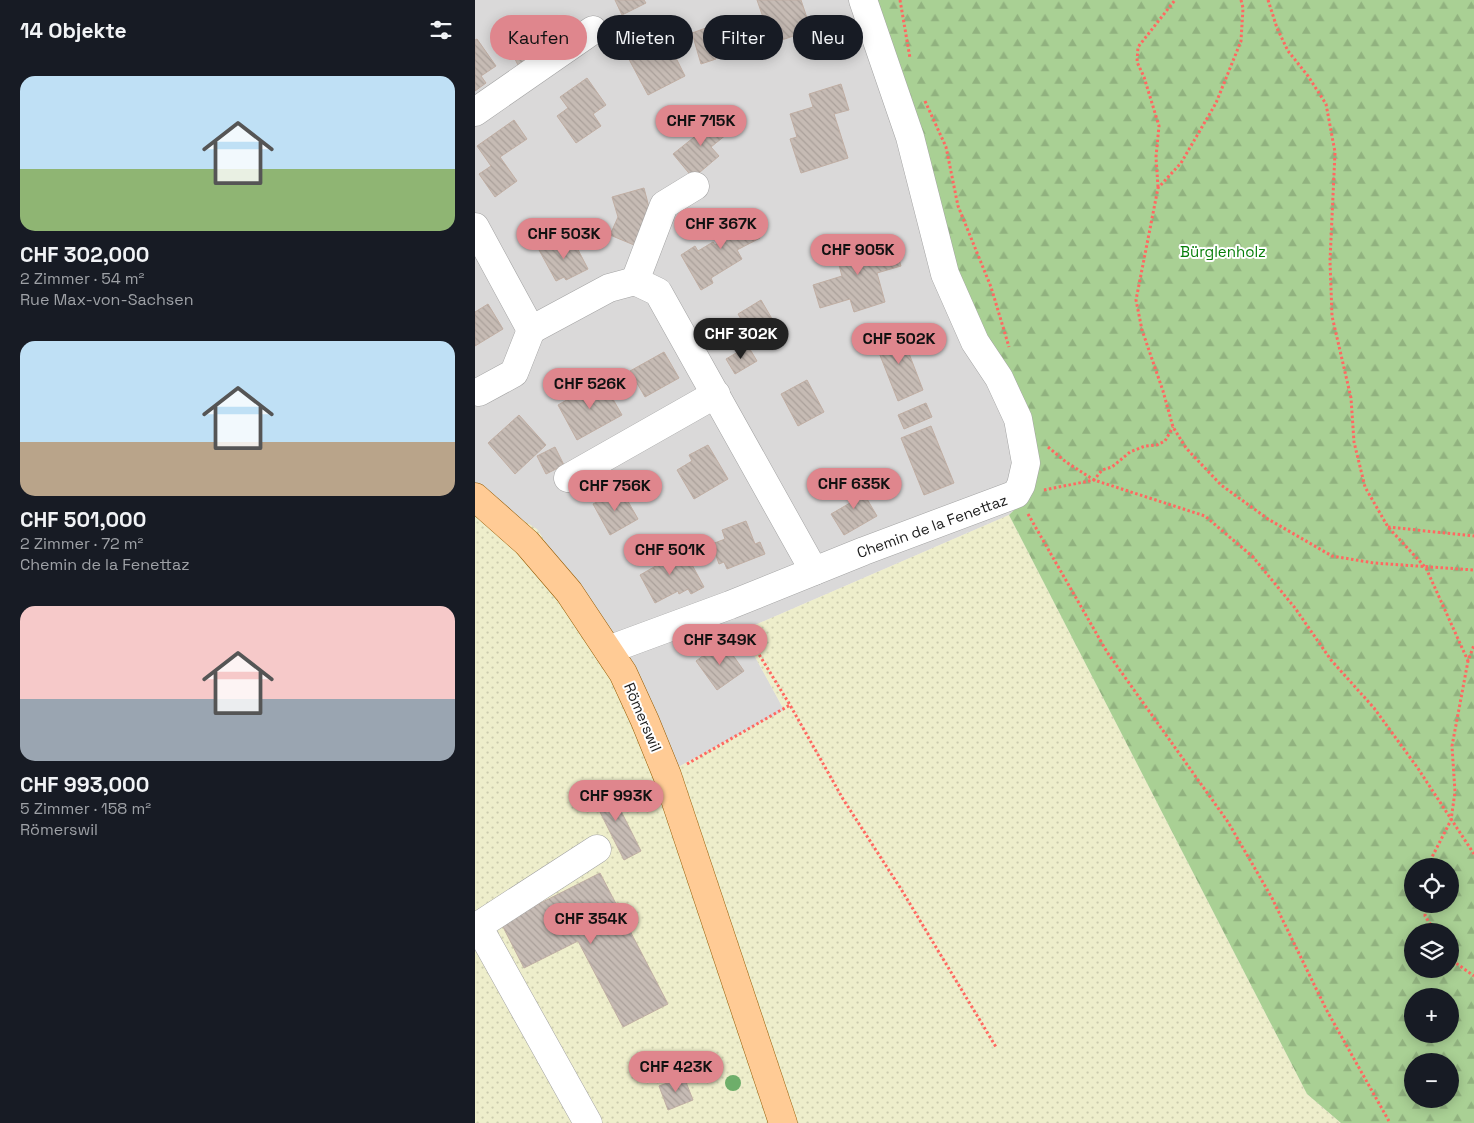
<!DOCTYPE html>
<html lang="de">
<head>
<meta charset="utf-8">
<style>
  :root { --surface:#171b24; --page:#20242c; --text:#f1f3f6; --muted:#9ea1a6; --accent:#df868d }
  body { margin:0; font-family:"Space Grotesk",sans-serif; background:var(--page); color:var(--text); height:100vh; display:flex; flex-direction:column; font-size:19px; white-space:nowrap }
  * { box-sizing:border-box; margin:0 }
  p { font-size:16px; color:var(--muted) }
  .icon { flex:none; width:28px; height:28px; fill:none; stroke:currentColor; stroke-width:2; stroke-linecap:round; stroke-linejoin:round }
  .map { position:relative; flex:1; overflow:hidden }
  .sheet { display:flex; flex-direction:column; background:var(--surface); width:475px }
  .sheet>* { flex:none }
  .guide { position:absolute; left:15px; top:15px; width:475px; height:45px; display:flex; gap:10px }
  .controls { position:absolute; left:929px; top:858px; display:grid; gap:10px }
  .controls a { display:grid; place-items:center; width:55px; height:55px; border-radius:50%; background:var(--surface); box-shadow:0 2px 12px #0003; font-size:25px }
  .price { position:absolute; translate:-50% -42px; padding:0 11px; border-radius:18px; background:var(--accent); color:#111; font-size:16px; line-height:32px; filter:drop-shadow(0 1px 2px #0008) }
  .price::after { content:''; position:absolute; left:50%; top:30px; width:15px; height:11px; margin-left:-8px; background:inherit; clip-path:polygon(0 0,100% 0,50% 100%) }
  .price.current { background:#222; color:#fff }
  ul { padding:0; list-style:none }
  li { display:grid; align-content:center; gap:10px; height:265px; padding:0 20px }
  li span { display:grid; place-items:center; height:155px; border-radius:15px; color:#555 }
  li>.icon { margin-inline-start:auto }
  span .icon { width:90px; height:90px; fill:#fffc; stroke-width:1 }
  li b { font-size:21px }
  h2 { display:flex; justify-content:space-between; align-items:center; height:60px; padding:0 20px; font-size:21px }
  .tag { padding:0 18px; border-radius:22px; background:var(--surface); box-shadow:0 2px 12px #0003; font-size:18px; line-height:45px }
  .tag.current { background:var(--accent); color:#111 }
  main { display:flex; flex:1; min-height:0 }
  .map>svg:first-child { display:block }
  .residential { fill:#dad9d9 }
  .farmland { fill:url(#farmland-dots) }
  .forest { fill:url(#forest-firs); fill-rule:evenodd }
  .water { fill:url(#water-rules) }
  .building { fill:url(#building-back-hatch); stroke:#c0aea3 }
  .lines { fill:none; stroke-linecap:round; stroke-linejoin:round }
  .minor-casing { stroke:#a3a3a3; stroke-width:29 }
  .major-casing { stroke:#945a00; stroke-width:29 }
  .path { stroke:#ff6861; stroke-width:3; stroke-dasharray:2.5 2.5; stroke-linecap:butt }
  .minor { stroke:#fff; stroke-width:28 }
  .major { stroke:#ffcb95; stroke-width:28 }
  .tree { fill:#6eae6a }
  .labels { text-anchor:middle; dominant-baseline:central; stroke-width:4; stroke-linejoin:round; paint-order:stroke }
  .park-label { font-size:15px; fill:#067e09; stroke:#fff }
  .street-label { font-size:15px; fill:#1c1c1c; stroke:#fff }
</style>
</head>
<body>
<main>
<section class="sheet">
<h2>14 Objekte<svg class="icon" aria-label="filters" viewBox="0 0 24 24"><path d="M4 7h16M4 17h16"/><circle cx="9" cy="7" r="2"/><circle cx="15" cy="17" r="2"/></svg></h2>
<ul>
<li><span style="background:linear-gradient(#bfe0f5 60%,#8fb573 0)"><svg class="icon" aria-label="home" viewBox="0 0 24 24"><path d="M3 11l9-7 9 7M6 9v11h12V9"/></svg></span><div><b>CHF 302,000</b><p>2 Zimmer · 54 m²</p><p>Rue Max-von-Sachsen</p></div></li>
<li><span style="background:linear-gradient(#bfe0f5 65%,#b9a48a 0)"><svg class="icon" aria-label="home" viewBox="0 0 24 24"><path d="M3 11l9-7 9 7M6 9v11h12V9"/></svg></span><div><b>CHF 501,000</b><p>2 Zimmer · 72 m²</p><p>Chemin de la Fenettaz</p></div></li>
<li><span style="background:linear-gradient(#f6c9c9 60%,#9aa5b1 0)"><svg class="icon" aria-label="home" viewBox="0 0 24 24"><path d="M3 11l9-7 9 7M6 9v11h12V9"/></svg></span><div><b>CHF 993,000</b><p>5 Zimmer · 158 m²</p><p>Römerswil</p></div></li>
</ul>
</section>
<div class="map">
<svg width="999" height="1123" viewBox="0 0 999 1123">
  <defs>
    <pattern id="farmland-dots" width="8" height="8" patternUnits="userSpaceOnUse" patternTransform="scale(1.25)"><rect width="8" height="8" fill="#eeeecb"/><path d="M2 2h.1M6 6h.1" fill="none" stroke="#ccccae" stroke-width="1.8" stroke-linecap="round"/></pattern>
    <pattern id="forest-firs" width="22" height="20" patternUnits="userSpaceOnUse" patternTransform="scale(1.25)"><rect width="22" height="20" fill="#a9d094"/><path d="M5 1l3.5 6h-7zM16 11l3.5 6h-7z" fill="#91b27f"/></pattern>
    <pattern id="water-rules" width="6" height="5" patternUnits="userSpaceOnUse" patternTransform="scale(1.25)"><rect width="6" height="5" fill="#9fd4de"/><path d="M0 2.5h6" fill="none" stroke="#88b5be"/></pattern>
    <pattern id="building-back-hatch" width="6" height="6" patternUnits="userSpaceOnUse" patternTransform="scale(1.25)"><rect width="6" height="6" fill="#c6bbb4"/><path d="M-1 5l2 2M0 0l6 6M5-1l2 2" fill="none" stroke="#aaa09a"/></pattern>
  </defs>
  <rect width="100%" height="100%" fill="#eee9e1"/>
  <polygon class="residential" points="0,0 395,0 531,375 550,499 534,515 266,631 309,710 194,772 0,490"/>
  <polygon class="farmland" points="0,490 62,529 158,676 194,772 309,710 266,631 534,515 832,1094 866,1123 0,1123"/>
  <path class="forest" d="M 395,0 L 999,0 L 999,1123 L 866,1123 L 832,1094 L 534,515 L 550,499 L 558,467 L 506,340 ZM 938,866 L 975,866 L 975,904 L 938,904 ZM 938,931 L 975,931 L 975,969 L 938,969 ZM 938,996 L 975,996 L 975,1034 L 938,1034 ZM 938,1061 L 975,1061 L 975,1099 L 938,1099 Z"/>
  <polygon class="water" points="275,30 278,40 252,48 249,38"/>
  <g class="building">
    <polygon points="140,0 169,0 171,3 147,15"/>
    <polygon points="282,0 326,0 336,30 292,45 284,22 289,20"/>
    <polygon points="54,27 68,52 43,65 30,40"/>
    <polygon points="186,28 210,76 173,95 148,48"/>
    <polygon points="231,28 241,59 226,64 217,33"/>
    <polygon points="2,39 21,66 6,76 11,83 0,91 0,40"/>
    <polygon points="112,78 131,105 118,114 126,126 101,143 82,116 93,108 85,97"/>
    <polygon points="366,84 374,110 359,114 373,158 326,173 315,139 322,137 315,114 338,107 334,94"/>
    <polygon points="237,115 252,134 236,147 244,156 218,178 198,154 223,134 219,130"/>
    <polygon points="39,120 52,139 25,157 42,181 20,197 4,174 16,166 2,146"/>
    <polygon points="169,188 176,215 169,217 170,220 159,245 135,235 143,217 137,197"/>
    <polygon points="270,210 285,238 262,250 267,259 236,278 238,283 226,290 206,255 220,246 223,251 238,242 240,245 251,239 242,226"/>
    <polygon points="97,238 113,269 91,280 89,277 81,281 64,250 73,246 75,249"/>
    <polygon points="390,238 394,251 419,243 426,266 402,273 410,302 379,312 375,299 345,308 338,285 367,276 359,247"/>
    <polygon points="286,300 303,329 280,343 263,314"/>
    <polygon points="13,304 28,329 0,346 0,312"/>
    <polygon points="425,330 448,390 423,401 399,340"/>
    <polygon points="273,346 282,361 260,374 251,359"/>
    <polygon points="189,352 204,378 170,397 155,371"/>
    <polygon points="127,380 147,415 102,440 83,405"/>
    <polygon points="332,380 349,412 323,426 306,394"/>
    <polygon points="451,403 457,417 429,429 423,415"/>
    <polygon points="44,415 71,445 40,474 13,443"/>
    <polygon points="456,426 479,483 449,495 426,438"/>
    <polygon points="233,445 253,479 219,499 202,470 217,461 214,455"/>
    <polygon points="80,447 89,465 71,474 62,456"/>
    <polygon points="382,482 402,516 369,535 356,514 375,503 368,490"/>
    <polygon points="146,489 163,519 135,535 118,504"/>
    <polygon points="271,521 280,544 285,542 290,554 252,569 249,562 244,564 237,544 250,539 247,530"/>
    <polygon points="194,542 206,566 215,561 229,587 216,594 213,589 204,594 203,591 180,603 165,575 186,563 179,550"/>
    <polygon points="248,641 269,671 242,690 221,661"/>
    <polygon points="133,785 166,851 149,860 116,794"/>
    <polygon points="125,873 193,1004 148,1027 103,941 49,968 26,923"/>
    <polygon points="209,1077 218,1100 193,1110 184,1086"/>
  </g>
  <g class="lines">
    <g class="minor-casing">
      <g id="minor">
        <polyline points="0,112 118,30"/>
        <polyline points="0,227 56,330 134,288 160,281 183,292 339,571"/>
        <polyline points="160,281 189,205 220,186"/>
        <polyline points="4,392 39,373 56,330"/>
        <polyline points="93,478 241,394"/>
        <polyline points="133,650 255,605 389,551 541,494 546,485 551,463 543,419 524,378 500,342 470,274 435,137 388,0"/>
        <polyline points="113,1123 3,926 122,849"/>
      </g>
    </g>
    <g class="major-casing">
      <polyline id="major" points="0,497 52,543 94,592 148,673 170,721 192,775 308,1123"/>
    </g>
    <g class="path">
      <polyline points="425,0 435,58"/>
      <polyline points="766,0 768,8 766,41 741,103 706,163 683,188 661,300 667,330 688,391 698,427 711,448 746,485 793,519 857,556 899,563 999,570"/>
      <polyline points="793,0 802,28 813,51 833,76 851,104 860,152 855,261 857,316 876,398 879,442 890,487 913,527 951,568 993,661"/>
      <polyline points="450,101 471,147 483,206 516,287 534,347"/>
      <polyline points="683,187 681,157 684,126 669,77 662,62 663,47 700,0"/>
      <polyline points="573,447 591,462 619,480 730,516 778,557 820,608 856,660 899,708 942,767 999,854"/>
      <polyline points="569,490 619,480 627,470 637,467 655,452 670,446 682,445 690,441 698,427"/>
      <polyline points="553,514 632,652 753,822 797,898 851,1009 915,1123"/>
      <polyline points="913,527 999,536"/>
      <polyline points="266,625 315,705 368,799 426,889 521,1047"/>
      <polyline points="212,764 315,705"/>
      <polyline points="955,866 956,859 976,820 980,792 977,746 993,661 999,645"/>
      <polyline points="951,904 950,916 960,931"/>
      <polyline points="975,956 978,961 999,976"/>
    </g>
    <use href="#minor" class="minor"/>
    <use href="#major" class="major"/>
  </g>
  <circle class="tree" cx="258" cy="1083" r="8"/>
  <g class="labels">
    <g class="park-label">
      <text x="748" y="251">Bürglenholz</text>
    </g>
    <g class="street-label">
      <text transform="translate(457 526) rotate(-20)">Chemin de la Fenettaz</text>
      <text transform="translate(168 717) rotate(67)">Römerswil</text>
    </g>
  </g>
</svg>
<div class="controls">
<a><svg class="icon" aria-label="locate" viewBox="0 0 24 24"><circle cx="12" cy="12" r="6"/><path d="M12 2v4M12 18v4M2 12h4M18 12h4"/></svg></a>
<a><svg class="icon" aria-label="layers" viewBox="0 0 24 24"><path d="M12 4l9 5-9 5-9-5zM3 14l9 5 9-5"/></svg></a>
<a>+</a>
<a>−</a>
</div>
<b class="price" style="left:226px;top:147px">CHF 715K</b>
<b class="price" style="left:246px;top:250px">CHF 367K</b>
<b class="price" style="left:89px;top:260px">CHF 503K</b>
<b class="price" style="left:383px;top:276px">CHF 905K</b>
<b class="price current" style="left:266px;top:360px">CHF 302K</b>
<b class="price" style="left:424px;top:365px">CHF 502K</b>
<b class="price" style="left:115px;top:410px">CHF 526K</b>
<b class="price" style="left:379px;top:510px">CHF 635K</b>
<b class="price" style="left:140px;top:512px">CHF 756K</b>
<b class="price" style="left:195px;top:576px">CHF 501K</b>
<b class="price" style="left:245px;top:666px">CHF 349K</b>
<b class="price" style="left:141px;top:822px">CHF 993K</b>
<b class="price" style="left:116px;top:945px">CHF 354K</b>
<b class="price" style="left:201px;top:1093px">CHF 423K</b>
<div class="guide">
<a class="tag current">Kaufen</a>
<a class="tag">Mieten</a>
<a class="tag">Filter</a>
<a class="tag">Neu</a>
</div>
</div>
</main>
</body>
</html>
